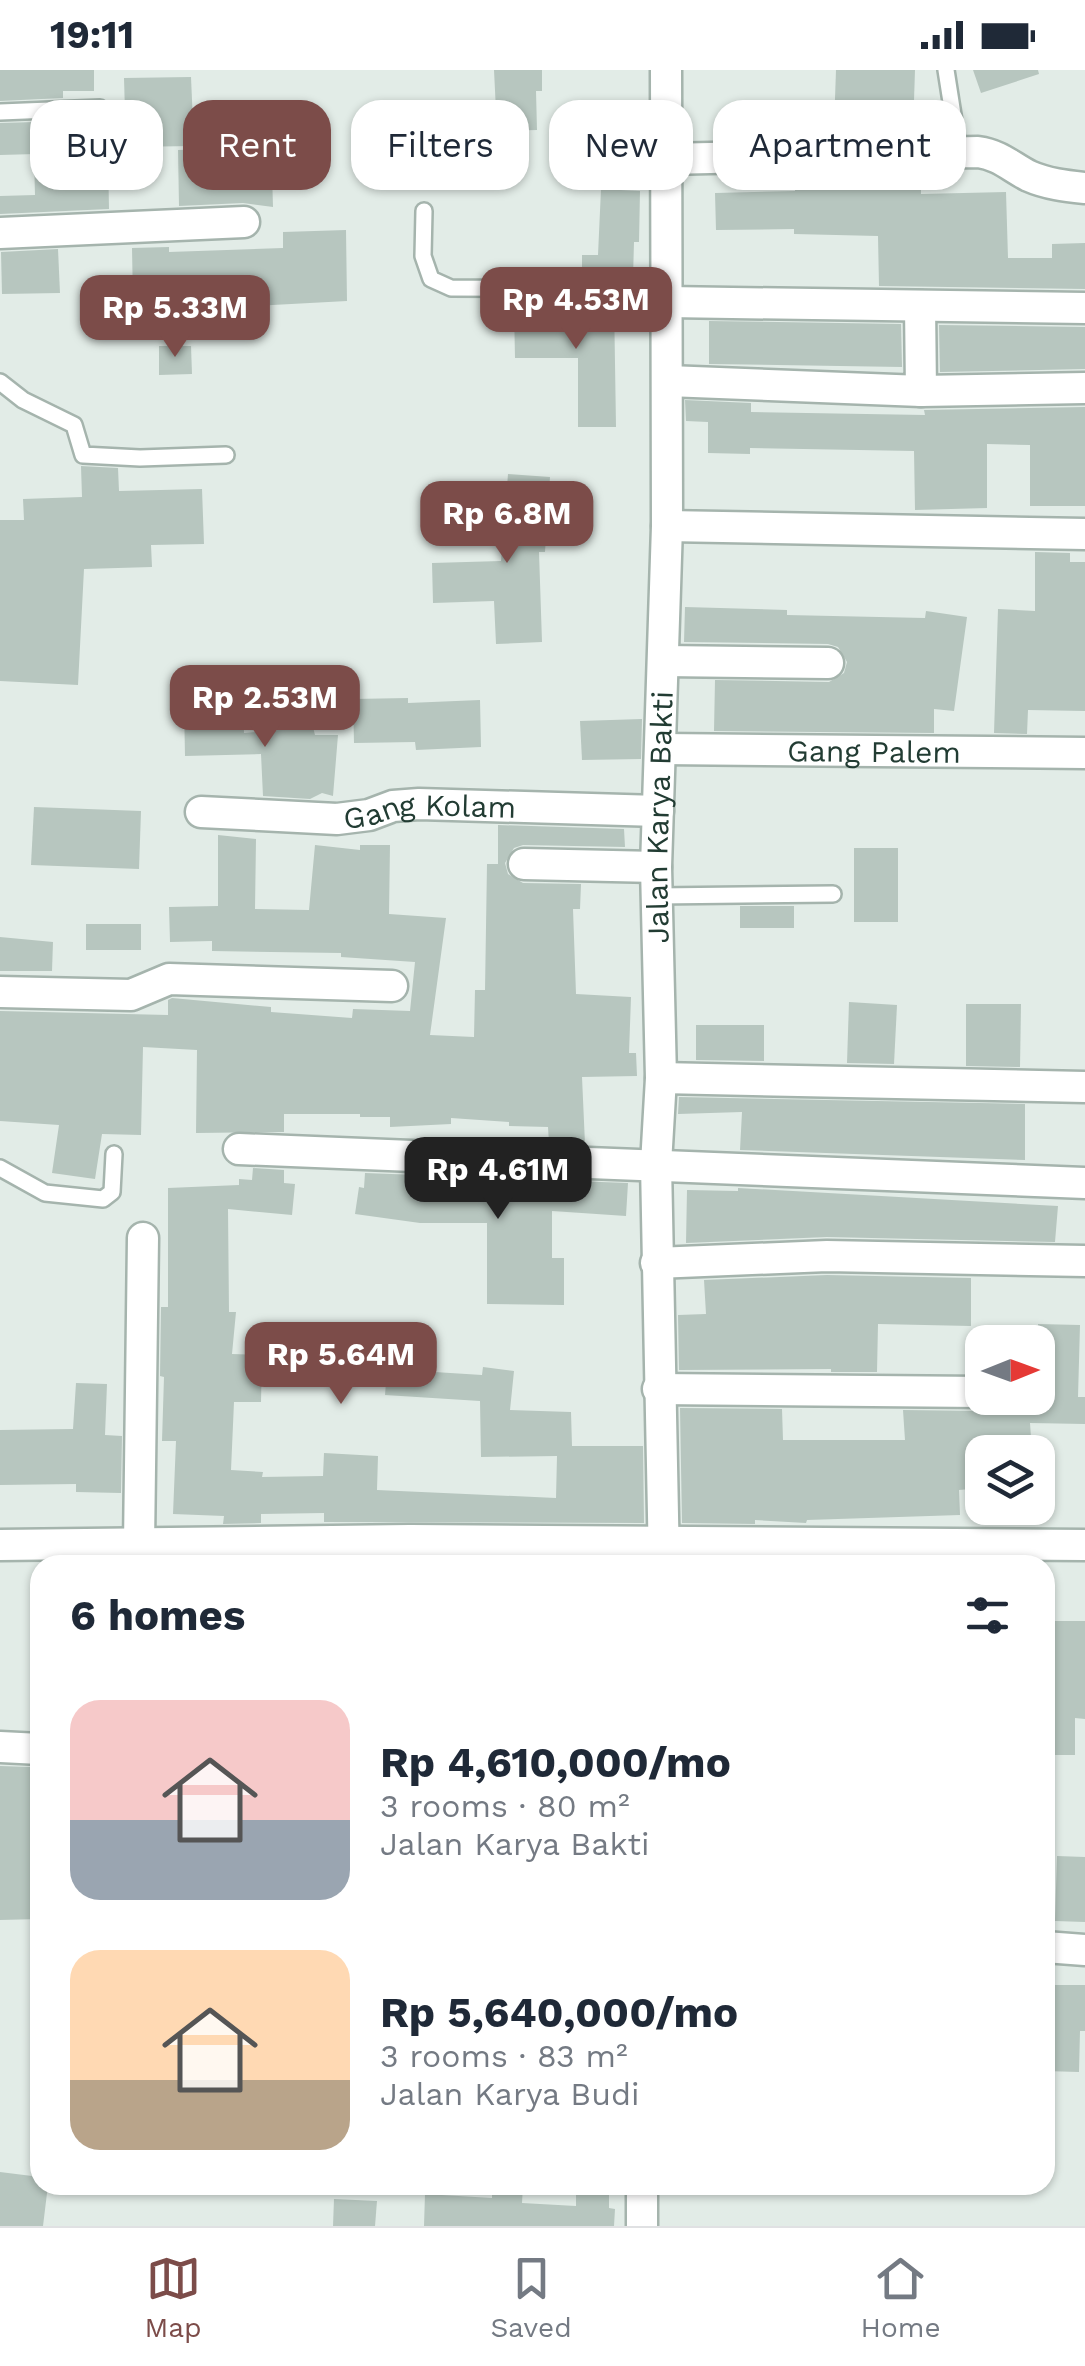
<!DOCTYPE html>
<html lang="en">
<head>
<meta charset="utf-8">
<style>
  :root { --surface:#fff; --page:#f6f6f7; --text:#1f2937; --muted:#747a83; --line:#e0e1e3; --accent:#7c4c49 }
  body { margin:0; font-family:"Work Sans",sans-serif; background:var(--page); color:var(--text); height:100vh; display:flex; flex-direction:column; font-size:38px; white-space:nowrap }
  * { box-sizing:border-box; margin:0 }
  p { font-size:32px; color:var(--muted) }
  .icon { flex:none; width:55px; height:55px; fill:none; stroke:currentColor; stroke-width:2; stroke-linecap:round; stroke-linejoin:round }
  .map { position:relative; flex:1; overflow:hidden }
  .sheet { position:absolute; left:30px; top:1485px; width:1025px; height:640px; display:flex; flex-direction:column; background:var(--surface); border-radius:30px; box-shadow:0 2px 8px #0004 }
  .sheet>* { flex:none }
  .banner { position:absolute; left:30px; top:30px; width:1025px; height:90px; display:flex; gap:20px }
  .needle { width:65px; rotate:89deg }
  .fabs { position:absolute; left:965px; top:1255px; display:grid; gap:20px }
  .fabs a { display:grid; place-items:center; width:90px; height:90px; border-radius:20px; background:var(--surface); box-shadow:0 2px 8px #0004; font-size:50px }
  .price { position:absolute; translate:-50% -85px; padding:0 22px; border-radius:20px; background:var(--accent); color:#fff; font-size:32px; line-height:65px; filter:drop-shadow(0 2px 5px #0008) }
  .price::after { content:''; position:absolute; left:50%; top:60px; width:30px; height:22px; margin-left:-15px; background:inherit; clip-path:polygon(0 0,100% 0,50% 100%) }
  .price.active { background:#222; color:#fff }
  ul { padding:0; list-style:none }
  li { display:flex; align-items:center; gap:30px; height:250px; padding:0 40px }
  li span { display:grid; place-items:center; flex:none; width:280px; height:200px; border-radius:30px; color:#555 }
  li>.icon { margin-inline-start:auto }
  span .icon { width:120px; height:120px; fill:#fffc; stroke-width:1 }
  li b { font-size:42px }
  h2 { display:flex; justify-content:space-between; align-items:center; height:120px; padding:0 40px; font-size:42px }
  .pill { padding:0 35px; border-radius:30px; background:var(--surface); box-shadow:0 2px 8px #0004; font-size:35px; line-height:90px }
  .pill.active { background:var(--accent); color:#fff }
  .status { display:flex; justify-content:space-between; align-items:center; height:70px; padding:0 50px; background:var(--surface); direction:ltr }
  .status svg { height:28px; fill:currentColor }
  .tab-bar { display:flex; justify-content:space-around; align-items:center; height:140px; border-top:2px solid var(--line); background:var(--surface); font-size:28px; color:var(--muted) }
  .tab-bar a { display:grid; justify-items:center; gap:5px }
  .tab-bar .active { color:var(--accent) }
  .map>svg:first-child { display:block }
  .building { fill:#b7c6bf }
  .lines { fill:none; stroke-linecap:round; stroke-linejoin:round }
  .service-casing { stroke:#a5b4ad; stroke-width:20 }
  .minor-casing { stroke:#a5b4ad; stroke-width:35 }
  .service { stroke:#fff; stroke-width:15 }
  .minor { stroke:#fff; stroke-width:30 }
  .labels { text-anchor:middle; dominant-baseline:central; stroke-width:9; stroke-linejoin:round; paint-order:stroke }
  .street-label { font-size:30px; fill:#223c33; stroke:#f2f8f5 }
</style>
</head>
<body>
<div class="status"><b>19:11</b><svg viewBox="0 0 49 12"><path d="M0 12V9h3v3zM5 12V6h3v6zM10 12V3h3v9zM15 12V0h3v12zM26 1h20v11H26zM47 4h2v5h-2z"/></svg></div>
<div class="map">
<svg width="1085" height="2156" viewBox="0 0 1085 2156">
  <rect width="100%" height="100%" fill="#e2ece7"/>
  <g class="building">
    <polygon points="0,0 94,0 94,21 63,21 63,28 0,31"/>
    <polygon points="494,0 542,0 542,21 536,21 537,60 497,61"/>
    <polygon points="836,0 915,0 913,61 834,57"/>
    <polygon points="973,0 1038,0 1039,4 981,23"/>
    <polygon points="191,7 194,76 126,77 124,8"/>
    <polygon points="35,52 36,84 0,85 0,53"/>
    <polygon points="278,72 301,72 302,102 272,103 273,137 243,133 179,136 178,80 278,77"/>
    <polygon points="108,86 109,139 0,144 0,126 35,125 34,88"/>
    <polygon points="795,114 867,116 867,119 921,118 921,124 1006,122 1008,188 1052,188 1052,174 1085,173 1085,219 879,216 878,166 794,164 794,159 716,160 715,123 795,121"/>
    <polygon points="601,119 640,121 639,172 634,172 633,208 582,207 582,185 598,185"/>
    <polygon points="346,160 347,231 196,239 196,230 133,232 132,178 169,177 169,182 283,178 283,162"/>
    <polygon points="58,179 60,223 2,224 1,182"/>
    <polygon points="582,230 614,230 616,357 578,357 578,288 515,288 514,239 582,238"/>
    <polygon points="709,251 901,254 902,297 709,294"/>
    <polygon points="939,255 1085,257 1085,299 940,302"/>
    <polygon points="159,276 191,276 192,304 159,305"/>
    <polygon points="685,330 751,333 751,342 925,345 924,340 1085,337 1085,436 1030,436 1030,375 987,374 987,438 915,440 914,381 750,378 750,384 708,383 708,352 686,351"/>
    <polygon points="81,396 118,398 119,421 202,419 204,474 151,475 152,497 84,499 78,615 0,611 0,450 24,450 23,429 82,427"/>
    <polygon points="508,404 550,407 545,482 539,482 542,572 496,574 494,531 433,533 432,493 501,491"/>
    <polygon points="1035,482 1070,483 1070,492 1085,492 1085,641 1028,640 1027,664 994,663 998,539 1035,541"/>
    <polygon points="685,537 787,540 787,545 925,548 926,541 967,547 954,641 934,639 934,663 714,661 715,610 829,612 844,603 847,592 838,577 828,574 684,572"/>
    <polygon points="408,628 408,633 480,630 481,677 416,680 415,672 354,673 353,629"/>
    <polygon points="243,634 244,663 313,657 315,665 338,665 333,726 322,723 310,729 263,726 261,684 185,686 184,635"/>
    <polygon points="642,649 641,689 582,690 580,651"/>
    <polygon points="34,737 141,741 139,799 31,795"/>
    <polygon points="498,755 624,759 625,777 523,775 514,778 505,793 508,804 523,813 581,814 580,839 573,839 576,924 631,927 629,983 636,983 637,1006 582,1007 585,1074 549,1073 548,1057 509,1056 509,1052 451,1048 451,1054 390,1057 390,1047 360,1047 360,1044 284,1044 284,1062 196,1063 197,980 143,977 141,1065 102,1064 95,1109 52,1103 59,1055 0,1051 0,941 168,945 168,930 172,928 271,937 271,942 352,948 353,939 410,941 415,892 341,887 341,883 212,881 212,871 170,872 169,837 218,836 218,765 256,769 255,839 309,840 315,775 360,780 360,775 390,775 389,844 446,848 430,965 474,967 475,920 485,920 487,794 498,794"/>
    <rect x="854" y="778" width="44" height="74"/>
    <rect x="740" y="836" width="54" height="22"/>
    <rect x="86" y="854" width="55" height="26"/>
    <polygon points="0,867 53,872 52,901 0,901"/>
    <polygon points="849,932 897,935 894,994 847,993"/>
    <polygon points="966,934 1021,934 1020,997 966,996"/>
    <polygon points="696,955 764,955 764,991 696,990"/>
    <polygon points="679,1027 1025,1034 1025,1090 740,1080 742,1042 678,1044"/>
    <polygon points="253,1098 284,1100 284,1113 295,1114 292,1145 228,1139 229,1242 236,1242 232,1284 262,1285 261,1332 234,1332 231,1400 263,1402 262,1407 323,1406 324,1383 378,1386 377,1420 556,1428 557,1386 481,1387 480,1331 385,1325 387,1299 482,1305 483,1297 514,1301 510,1340 571,1342 572,1376 643,1376 644,1453 324,1452 324,1443 261,1444 261,1453 223,1454 224,1446 173,1444 176,1371 162,1371 164,1307 160,1306 161,1237 168,1237 168,1118 239,1115 239,1109 252,1110"/>
    <polygon points="365,1103 628,1113 626,1146 552,1141 552,1188 564,1188 564,1235 487,1234 487,1153 420,1153 355,1144 359,1117 364,1118"/>
    <polygon points="738,1118 1058,1136 1055,1172 827,1167 686,1173 687,1120 738,1121"/>
    <polygon points="827,1205 971,1208 971,1256 878,1254 877,1302 831,1302 831,1299 679,1300 678,1245 706,1244 704,1210"/>
    <polygon points="1038,1254 1080,1255 1078,1327 1085,1327 1085,1354 1030,1353 1032,1382 982,1382 982,1418 959,1420 960,1445 807,1450 806,1453 755,1450 755,1454 682,1453 680,1338 782,1339 783,1370 905,1370 903,1340 982,1341 998,1332 1038,1329"/>
    <polygon points="76,1313 107,1314 105,1365 122,1366 121,1423 76,1422 76,1414 0,1415 0,1360 73,1359"/>
    <rect x="533" y="1490" width="75" height="5"/>
    <polygon points="1045,1551 1085,1551 1085,1649 1075,1648 1075,1685 1052,1685 1051,1591 1045,1591"/>
    <polygon points="0,1696 31,1697 31,1724 40,1724 40,1849 0,1850"/>
    <polygon points="1057,1786 1085,1787 1085,1852 1055,1851"/>
    <polygon points="1045,1915 1085,1915 1085,1961 1080,1961 1079,2002 1045,2001"/>
    <polygon points="0,2102 40,2107 40,2115 48,2115 43,2156 0,2156"/>
    <polygon points="492,2115 523,2115 522,2133 576,2136 576,2124 609,2125 609,2138 615,2139 614,2156 424,2156 425,2124 492,2128"/>
    <polygon points="334,2129 377,2131 375,2156 333,2156"/>
  </g>
  <g class="lines">
    <g class="service-casing">
      <g id="service">
        <polyline points="946,0 959,83"/>
        <polyline points="0,42 100,38"/>
        <polyline points="424,141 423,186 431,209 451,218 669,219"/>
        <polyline points="0,312 23,330 74,355 83,385 140,388 226,385"/>
        <polyline points="657,826 833,824"/>
        <polyline points="0,1098 45,1123 103,1129 112,1122 114,1084"/>
      </g>
    </g>
    <g class="minor-casing">
      <g id="minor">
        <path d="M 667,89 L 978,82 C 1000,85 1011,97 1029,106 C 1047,114 1066,116 1085,118"/>
        <polyline points="0,163 244,152"/>
        <polyline points="668,232 1085,238"/>
        <polyline points="668,311 921,321 920,236"/>
        <polyline points="921,321 1085,318"/>
        <polyline points="667,456 1085,464"/>
        <polyline points="665,591 828,593"/>
        <path id="s1" d="M 662,679 L 1085,683"/>
        <path id="s2" d="M 201,742 L 337,749 L 369,745 L 393,736 L 419,734 L 658,741"/>
        <polyline points="524,794 656,797"/>
        <polyline points="0,922 131,925 169,909 392,916"/>
        <polyline points="661,1008 1085,1017"/>
        <polyline points="239,1079 1085,1113"/>
        <polyline points="656,1193 827,1186 1085,1191"/>
        <polyline points="658,1319 982,1322"/>
        <polyline points="0,1475 410,1470 1085,1475"/>
        <polyline points="139,1475 143,1168"/>
        <path id="s3" d="M 664,1495 L 656,1094 L 661,1008 L 656,797 L 667,456 L 666,0"/>
        <polyline points="0,1677 40,1679"/>
        <polyline points="1045,1877 1085,1880"/>
        <polyline points="642,2115 642,2156"/>
      </g>
    </g>
    <use href="#service" class="service"/>
    <use href="#minor" class="minor"/>
  </g>
  <g class="labels">
    <g class="street-label">
      <text stroke="none"><textPath href="#s1" startOffset="212">Gang Palem</textPath></text>
      <text stroke="none"><textPath href="#s2" startOffset="230">Gang Kolam</textPath></text>
      <text stroke="none"><textPath href="#s3" startOffset="748">Jalan Karya Bakti</textPath></text>
    </g>
  </g>
</svg>
<div class="fabs">
<a><svg class="needle" viewBox="-14 -14 28 28"><path d="M0-13l5 13h-10z" fill="#e53935"/><path d="M0 13l5-13h-10z" fill="#747a83"/></svg></a>
<a><svg class="icon" aria-label="layers" viewBox="0 0 24 24"><path d="M12 4l9 5-9 5-9-5zM3 14l9 5 9-5"/></svg></a>
</div>
<b class="price" style="left:576px;top:282px">Rp 4.53M</b>
<b class="price" style="left:175px;top:290px">Rp 5.33M</b>
<b class="price" style="left:507px;top:496px">Rp 6.8M</b>
<b class="price" style="left:265px;top:680px">Rp 2.53M</b>
<b class="price active" style="left:498px;top:1152px">Rp 4.61M</b>
<b class="price" style="left:341px;top:1337px">Rp 5.64M</b>
<div class="banner">
<a class="pill">Buy</a>
<a class="pill active">Rent</a>
<a class="pill">Filters</a>
<a class="pill">New</a>
<a class="pill">Apartment</a>
</div>
<section class="sheet">
<h2>6 homes<svg class="icon" aria-label="filters" viewBox="0 0 24 24"><path d="M4 7h16M4 17h16"/><circle cx="9" cy="7" r="2"/><circle cx="15" cy="17" r="2"/></svg></h2>
<ul>
<li><span style="background:linear-gradient(#f6c9c9 60%,#9aa5b1 0)"><svg class="icon" aria-label="home" viewBox="0 0 24 24"><path d="M3 11l9-7 9 7M6 9v11h12V9"/></svg></span><div><b>Rp 4,610,000/mo</b><p>3 rooms · 80 m²</p><p>Jalan Karya Bakti</p></div></li>
<li><span style="background:linear-gradient(#ffd9b3 65%,#b9a48a 0)"><svg class="icon" aria-label="home" viewBox="0 0 24 24"><path d="M3 11l9-7 9 7M6 9v11h12V9"/></svg></span><div><b>Rp 5,640,000/mo</b><p>3 rooms · 83 m²</p><p>Jalan Karya Budi</p></div></li>
</ul>
</section>
</div>
<nav class="tab-bar">
<a class="active"><svg class="icon" aria-label="map" viewBox="0 0 24 24"><path d="M3 6l6-2 6 2 6-2v14l-6 2-6-2-6 2zM9 4v14M15 6v14"/></svg>Map</a>
<a><svg class="icon" aria-label="saved" viewBox="0 0 24 24"><path d="M7 4h10v16l-5-4-5 4z"/></svg>Saved</a>
<a><svg class="icon" aria-label="home" viewBox="0 0 24 24"><path d="M3 11l9-7 9 7M6 9v11h12V9"/></svg>Home</a>
</nav>
</body>
</html>
